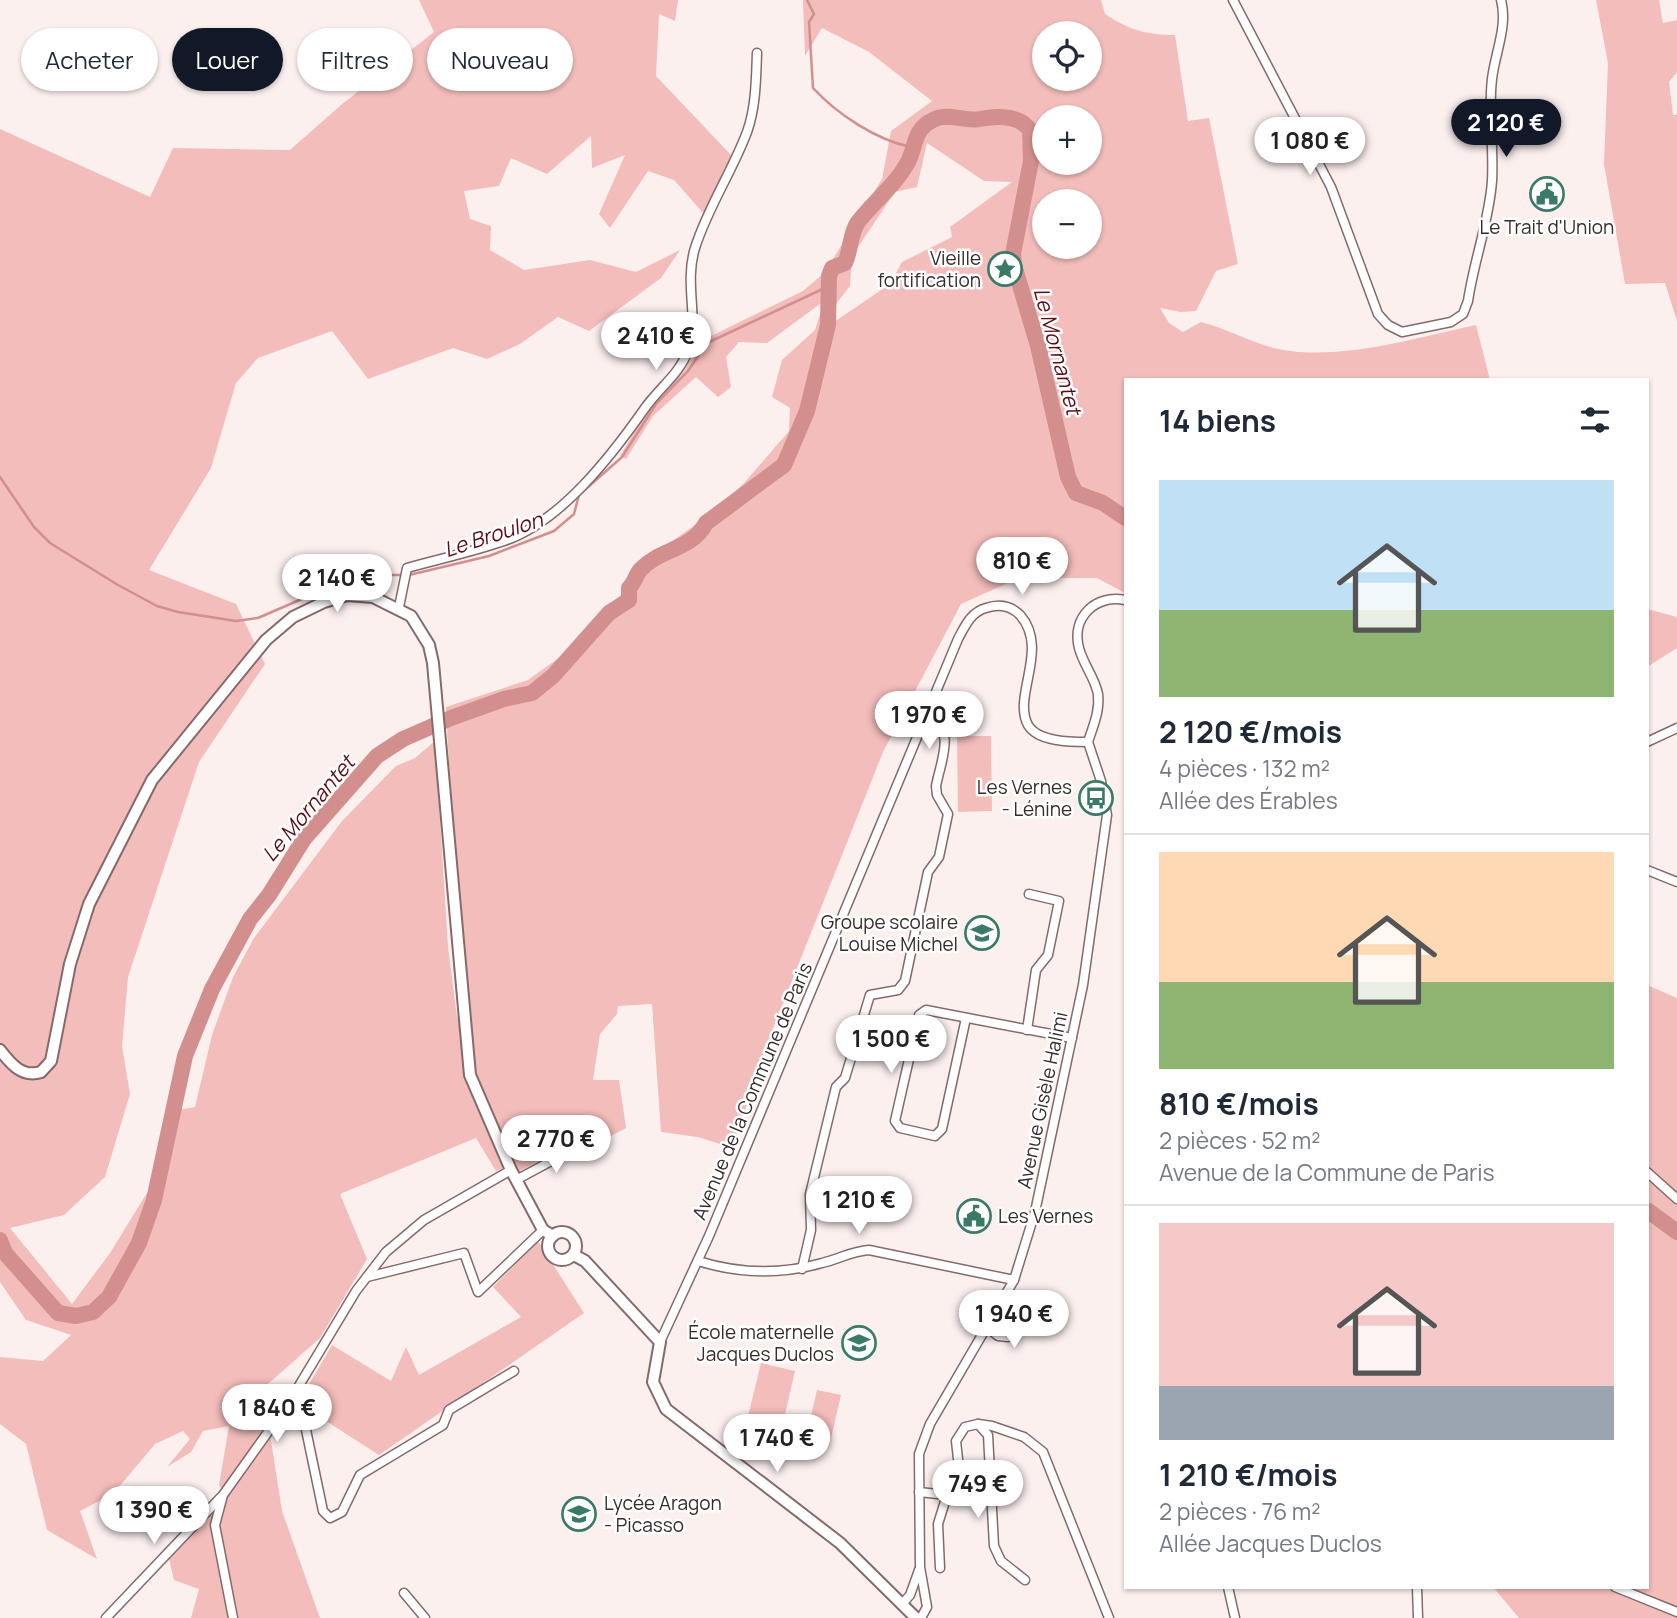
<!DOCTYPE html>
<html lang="fr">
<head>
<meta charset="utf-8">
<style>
  :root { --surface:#fff; --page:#f6f6f7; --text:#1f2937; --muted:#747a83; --line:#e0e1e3; --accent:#111827 }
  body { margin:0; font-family:Manrope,sans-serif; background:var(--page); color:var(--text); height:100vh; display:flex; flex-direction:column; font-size:26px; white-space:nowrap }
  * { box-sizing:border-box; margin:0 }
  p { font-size:23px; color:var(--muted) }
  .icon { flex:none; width:38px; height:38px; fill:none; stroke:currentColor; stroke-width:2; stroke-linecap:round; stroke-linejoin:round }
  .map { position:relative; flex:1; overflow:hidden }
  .panel { position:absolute; left:1124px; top:378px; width:525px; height:1211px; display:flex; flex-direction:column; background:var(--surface); border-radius:0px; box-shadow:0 2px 5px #0004 }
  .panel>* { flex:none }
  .hud { position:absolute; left:21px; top:28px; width:665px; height:63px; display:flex; gap:14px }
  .buttons { position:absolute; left:1032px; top:21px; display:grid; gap:14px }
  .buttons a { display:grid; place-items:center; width:70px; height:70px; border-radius:50%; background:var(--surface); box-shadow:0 2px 5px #0004; font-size:35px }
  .price { position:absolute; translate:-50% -60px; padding:0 16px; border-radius:24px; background:#fff; color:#222; font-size:23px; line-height:46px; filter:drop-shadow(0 2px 4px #0008) }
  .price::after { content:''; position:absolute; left:50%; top:42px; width:21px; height:16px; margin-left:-10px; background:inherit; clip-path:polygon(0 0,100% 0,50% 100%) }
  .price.on { background:var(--accent); color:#fff }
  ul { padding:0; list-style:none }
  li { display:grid; align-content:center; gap:14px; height:371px; padding:0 35px }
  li+li { border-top:2px solid var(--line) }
  li span { display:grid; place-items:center; height:217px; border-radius:0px; color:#555 }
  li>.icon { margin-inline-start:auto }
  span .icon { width:126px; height:126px; fill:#fffc; stroke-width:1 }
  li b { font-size:30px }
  h2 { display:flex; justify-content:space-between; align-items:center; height:84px; padding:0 35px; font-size:30px }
  .pill { padding:0 24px; border-radius:32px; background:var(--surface); box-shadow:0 2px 5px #0004; font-size:24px; line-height:63px }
  .pill.on { background:var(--accent); color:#fff }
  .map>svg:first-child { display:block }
  .green { fill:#f2bdba; fill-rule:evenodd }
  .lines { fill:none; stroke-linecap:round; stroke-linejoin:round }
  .stream { stroke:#d28f8d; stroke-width:2.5 }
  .river { stroke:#d28f8d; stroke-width:16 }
  .street-casing { stroke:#846a69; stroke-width:11 }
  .secondary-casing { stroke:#846a69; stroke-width:14 }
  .street { stroke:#fff; stroke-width:8 }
  .secondary { stroke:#fff; stroke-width:10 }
  .labels { text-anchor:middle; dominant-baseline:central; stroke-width:5; stroke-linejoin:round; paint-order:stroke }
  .poi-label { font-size:19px; fill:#372c2c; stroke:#fff; text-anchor:end }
  .street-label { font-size:19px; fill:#372c2c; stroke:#fff }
  .water-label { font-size:21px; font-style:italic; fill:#5c0c15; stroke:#fff }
</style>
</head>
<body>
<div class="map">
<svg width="1677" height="1618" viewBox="0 0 1677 1618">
  <rect width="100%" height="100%" fill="#fcf0ef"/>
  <g class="green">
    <path d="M 419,0 L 678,0 L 675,21 L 659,14 L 656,76 L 732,156 L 704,214 L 674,180 L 648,171 L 610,228 L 599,214 L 625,155 L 592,168 L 591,136 L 547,174 L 511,158 L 499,186 L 464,191 L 470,219 L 491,226 L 490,250 L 524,270 L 590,260 L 636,272 L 680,250 L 661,278 L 589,331 L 558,317 L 520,344 L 487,359 L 453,348 L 368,379 L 332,331 L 258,358 L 236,383 L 211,468 L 149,570 L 236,604 L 265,664 L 199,762 L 128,977 L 122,1046 L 130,1094 L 105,1177 L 64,1215 L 10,1228 L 72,1304 L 110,1253 L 150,1188 L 167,1112 L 195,1107 L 212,1035 L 233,977 L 254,938 L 342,821 L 396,766 L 415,758 L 435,741 L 448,947 L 457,1017 L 462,1017 L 446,707 L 528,680 L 567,652 L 619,598 L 642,563 L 717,509 L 745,482 L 789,431 L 790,408 L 772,397 L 782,360 L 815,330 L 824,301 L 767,343 L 739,342 L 726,357 L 731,387 L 718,397 L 696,377 L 653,416 L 626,459 L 620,456 L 650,406 L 684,371 L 703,340 L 803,291 L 825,272 L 882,179 L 891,131 L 932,101 L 869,52 L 822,28 L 805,56 L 803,0 L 1101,0 L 1105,14 C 1129,30 1147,35 1175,35 L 1188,121 L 1209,118 L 1238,264 L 1216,271 L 1196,311 L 1181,312 L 1160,308 L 1169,323 L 1183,332 L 1201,322 C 1224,328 1245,339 1267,346 C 1329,365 1414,338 1476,325 L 1490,380 L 1125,380 L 1125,593 L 1097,578 L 1019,578 L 961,604 L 883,752 L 770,1036 L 732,1148 L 698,1137 L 661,1132 L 652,1004 L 618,1006 L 617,1014 L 600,1034 L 593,1080 L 619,1080 L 626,1128 L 585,1150 L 579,1130 L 562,1149 L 518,1172 L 514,1163 L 496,1171 L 476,1138 L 340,1194 L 367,1259 L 320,1338 L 260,1391 L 267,1415 L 282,1511 L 320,1618 L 191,1618 L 199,1589 L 174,1580 L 169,1559 L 227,1499 L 219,1485 L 229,1426 L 203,1431 L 191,1452 L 167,1467 L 190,1439 L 183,1431 L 155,1444 L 113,1494 L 80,1511 L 97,1559 L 47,1530 L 26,1444 L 0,1424 L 0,1357 L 43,1361 L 71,1335 L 26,1320 L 0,1282 L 0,129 L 150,197 L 173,148 L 290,150 L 341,105 L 434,32 ZM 1045,33 L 1090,33 L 1090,79 L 1045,79 ZM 1045,117 L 1090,117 L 1090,163 L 1045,163 ZM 927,143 L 984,181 L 1012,182 L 950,227 L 952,237 L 902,262 L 890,284 L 834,322 L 836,304 L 850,286 L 852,256 L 895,192 L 917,187 ZM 1045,201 L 1090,201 L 1090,247 L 1045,247 Z"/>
    <polygon points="1596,0 1659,0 1663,23 1677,20 1677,72 1669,82 1673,115 1677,115 1677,321 1665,283 1625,284 1604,164 1608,63"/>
    <polygon points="1647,609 1677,617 1677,648 1647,667"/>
    <polygon points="957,736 991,736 992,811 958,812"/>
    <polygon points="1647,985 1677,998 1677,1618 1519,1618 1493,1587 1647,1587"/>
    <polygon points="538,1241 584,1313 379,1455 298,1403 332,1345 391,1381 406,1347 419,1375 521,1317 493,1287"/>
    <polygon points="761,1363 795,1371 778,1445 743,1437"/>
    <polygon points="817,1390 841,1395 829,1447 805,1441"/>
  </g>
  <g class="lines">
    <g class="stream">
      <path d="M 807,0 L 814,14 L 809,22 L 813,88 C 837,114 876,140 911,147"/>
      <polyline points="0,477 34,527 50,543 118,585 157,606 178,612 236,621 258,618 357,575 409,575 489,556 554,531 574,514 579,495 622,457 656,404 688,371 707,343 827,287"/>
    </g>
    <g class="river">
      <polyline points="1647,1210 1677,1232"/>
      <path d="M 0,1240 L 5,1253 L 58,1313 L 76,1316 L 93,1312 L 109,1297 L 139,1243 L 154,1200 L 185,1056 L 212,989 L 250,919 L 269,895 L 304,839 L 377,756 L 403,739 L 451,718 L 504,699 L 532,693 L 553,676 L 609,613 L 629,600 L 629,588 C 635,582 636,574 641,569 C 661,548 692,550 706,523 L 784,465 L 807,411 L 828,325 L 829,276 L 832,268 L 845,263 C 851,250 850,233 858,222 C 874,201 897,184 909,160 C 916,144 914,129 933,120 C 948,112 964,122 980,119 C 996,116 1019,115 1030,130 L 1031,161 L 1013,254 L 1014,265 L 1038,346 L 1068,477 L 1076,493 L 1103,503 L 1125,518"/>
    </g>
    <g class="street-casing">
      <g id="street">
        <path d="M 1233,0 L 1331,187 L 1378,314 L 1388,325 L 1402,332 L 1451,322 L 1463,314 L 1468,301 C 1474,260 1489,222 1492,181 C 1494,147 1488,113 1492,79 C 1495,53 1508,26 1501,0"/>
        <path d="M 399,607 L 407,568 C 439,559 472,552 504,541 C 561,522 612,455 645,408 C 659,388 681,373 689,348 C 699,319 684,283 695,248 C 708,207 732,172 747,132 C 756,107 756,79 757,53"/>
        <path d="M 1088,742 C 1093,726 1100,712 1098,694 C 1095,678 1083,664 1079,648 C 1071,617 1096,594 1125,600"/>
        <polyline points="1647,742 1677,728"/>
        <polyline points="1647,870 1677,882"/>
        <polyline points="966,1018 942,1129 935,1136 900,1128 895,1121 919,1015 926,1010 1072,1038"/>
        <polyline points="1027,1030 1036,970 1048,955 1059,901 1029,894"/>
        <polyline points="1647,1172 1677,1199"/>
        <polyline points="516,1180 555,1159 575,1142"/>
        <path d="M 698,1261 C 740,1274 780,1275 822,1263 C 839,1259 852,1251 869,1250 L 1014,1280"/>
        <path d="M 802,1269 L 811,1230 L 810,1194 L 836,1087 L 845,1078 L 870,995 L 898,990 L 905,981 L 928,872 L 939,857 L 948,814 L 937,795 L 936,786 C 942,756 956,732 927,712"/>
        <polyline points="367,1277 464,1253 478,1292 543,1230"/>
        <polyline points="988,1328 998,1336 1008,1337 1035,1317"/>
        <path d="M 660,1342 L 709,1236 L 958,639 C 965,626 971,612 986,608 C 998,604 1010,605 1020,615 C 1050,649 1012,696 1028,725 C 1038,742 1071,742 1088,742"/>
        <polyline points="288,1404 305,1425 323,1511 330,1518 342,1512 360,1475 443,1425 449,1410 514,1371"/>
        <polyline points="978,1424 988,1435 994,1546 1001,1561 1025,1580"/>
        <polyline points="919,1492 947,1495 961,1486 956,1441 965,1427 978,1424 992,1426 1024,1437 1043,1452 1109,1618"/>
        <polyline points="940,1568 938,1524 947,1495"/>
        <polyline points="1228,1587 1235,1618"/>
        <polyline points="1417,1587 1418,1618"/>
        <polyline points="1615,1587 1677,1612"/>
        <polyline points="404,1593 425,1618"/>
        <polyline points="903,1603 910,1595 919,1570"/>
        <polyline points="106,1618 221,1497"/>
        <polyline points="233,1618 215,1525 223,1495 288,1404 356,1291 386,1252 424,1220 511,1170"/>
        <polyline points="921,1618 927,1607 920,1567 919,1454 930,1424 1014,1280 1035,1212 1083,985 1107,815 1101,781 1088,742"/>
      </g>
    </g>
    <g class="secondary-casing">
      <g id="secondary">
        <path d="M 0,1050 C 11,1064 22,1078 41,1072 L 51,1061 L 70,964 L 89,904 L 152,780 L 266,640 L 293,617 L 324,602 L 347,595 L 373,597 L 411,616 L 429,645 L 433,663 L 470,1075 L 511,1170 L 543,1230 L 553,1236"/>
        <circle cx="562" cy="1246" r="14"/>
        <polyline points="574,1255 585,1261 660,1342 653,1382 666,1409 840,1543 916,1618"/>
      </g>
    </g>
    <use href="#street" class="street"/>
    <use href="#secondary" class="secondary"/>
  </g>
  <defs>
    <g id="civic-ring" transform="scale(1.75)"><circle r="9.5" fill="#fff" stroke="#3b7a67" stroke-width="1.5"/><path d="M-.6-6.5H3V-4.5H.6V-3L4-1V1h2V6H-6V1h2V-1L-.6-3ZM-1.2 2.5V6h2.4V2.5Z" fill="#3b7a67"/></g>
    <g id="sight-ring" transform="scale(1.75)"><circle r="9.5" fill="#fff" stroke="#3b7a67" stroke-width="1.5"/><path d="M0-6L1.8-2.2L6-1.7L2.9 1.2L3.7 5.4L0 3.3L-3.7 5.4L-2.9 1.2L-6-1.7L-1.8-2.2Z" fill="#3b7a67"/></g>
    <g id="bus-ring" transform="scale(1.75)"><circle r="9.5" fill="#fff" stroke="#3b7a67" stroke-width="1.5"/><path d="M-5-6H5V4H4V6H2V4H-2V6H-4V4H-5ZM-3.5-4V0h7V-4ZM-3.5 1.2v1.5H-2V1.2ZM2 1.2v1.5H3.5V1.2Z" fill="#3b7a67"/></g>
    <g id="school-ring" transform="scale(1.75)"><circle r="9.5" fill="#fff" stroke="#3b7a67" stroke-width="1.5"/><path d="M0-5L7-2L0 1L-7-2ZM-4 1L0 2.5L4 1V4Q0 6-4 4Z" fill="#3b7a67"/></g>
  </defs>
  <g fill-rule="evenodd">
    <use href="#civic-ring" x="1547" y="194"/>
    <use href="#sight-ring" x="1005" y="269"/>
    <use href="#bus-ring" x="1096" y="798"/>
    <use href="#school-ring" x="982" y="933"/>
    <use href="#civic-ring" x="974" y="1216"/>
    <use href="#school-ring" x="859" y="1343"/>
    <use href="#school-ring" x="579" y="1514"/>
  </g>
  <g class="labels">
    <g class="poi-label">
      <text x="1547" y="227" text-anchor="middle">Le Trait d'Union</text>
      <text x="981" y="258">Vieille<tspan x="981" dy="22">fortification</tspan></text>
      <text x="1072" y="787">Les Vernes<tspan x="1072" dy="22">- Lénine</tspan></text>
      <text x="958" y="922">Groupe scolaire<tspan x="958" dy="22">Louise Michel</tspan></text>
      <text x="998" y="1216" text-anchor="start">Les Vernes</text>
      <text x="834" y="1332">École maternelle<tspan x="834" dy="22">Jacques Duclos</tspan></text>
      <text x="604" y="1503" text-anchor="start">Lycée Aragon<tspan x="604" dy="22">- Picasso</tspan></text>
    </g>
    <g class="street-label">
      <text transform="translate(752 1091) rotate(-67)">Avenue de la Commune de Paris</text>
      <text transform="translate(1042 1100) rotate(-78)">Avenue Gisèle Halimi</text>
    </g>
    <g class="water-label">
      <text transform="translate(1058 351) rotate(75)">Le Mornantet</text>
      <text transform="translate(493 534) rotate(-18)">Le Broulon</text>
      <text transform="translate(308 808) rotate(-50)">Le Mornantet</text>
    </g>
  </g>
</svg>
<div class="buttons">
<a><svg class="icon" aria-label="locate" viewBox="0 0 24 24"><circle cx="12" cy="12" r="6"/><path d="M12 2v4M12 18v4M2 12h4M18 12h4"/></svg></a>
<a>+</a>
<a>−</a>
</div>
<b class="price on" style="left:1506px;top:159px">2 120 €</b>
<b class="price" style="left:1310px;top:177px">1 080 €</b>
<b class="price" style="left:656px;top:372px">2 410 €</b>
<b class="price" style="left:1022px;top:597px">810 €</b>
<b class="price" style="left:337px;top:614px">2 140 €</b>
<b class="price" style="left:929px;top:751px">1 970 €</b>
<b class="price" style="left:891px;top:1075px">1 500 €</b>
<b class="price" style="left:556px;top:1175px">2 770 €</b>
<b class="price" style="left:859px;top:1236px">1 210 €</b>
<b class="price" style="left:1014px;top:1350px">1 940 €</b>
<b class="price" style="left:277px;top:1444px">1 840 €</b>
<b class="price" style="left:777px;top:1474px">1 740 €</b>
<b class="price" style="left:978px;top:1520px">749 €</b>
<b class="price" style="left:154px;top:1546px">1 390 €</b>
<div class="hud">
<a class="pill">Acheter</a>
<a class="pill on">Louer</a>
<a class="pill">Filtres</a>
<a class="pill">Nouveau</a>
</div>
<section class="panel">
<h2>14 biens<svg class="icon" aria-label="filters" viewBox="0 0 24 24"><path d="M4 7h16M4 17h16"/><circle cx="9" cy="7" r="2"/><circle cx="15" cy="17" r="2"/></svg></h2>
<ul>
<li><span style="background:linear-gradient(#bfe0f5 60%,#8fb573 0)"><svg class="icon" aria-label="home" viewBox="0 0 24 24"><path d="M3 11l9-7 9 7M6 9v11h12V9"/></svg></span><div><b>2 120 €/mois</b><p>4 pièces · 132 m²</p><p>Allée des Érables</p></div></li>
<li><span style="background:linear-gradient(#ffd9b3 60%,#8fb573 0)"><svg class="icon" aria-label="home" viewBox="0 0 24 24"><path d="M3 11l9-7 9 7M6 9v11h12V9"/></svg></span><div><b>810 €/mois</b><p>2 pièces · 52 m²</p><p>Avenue de la Commune de Paris</p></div></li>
<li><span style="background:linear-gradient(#f6c9c9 75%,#9aa5b1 0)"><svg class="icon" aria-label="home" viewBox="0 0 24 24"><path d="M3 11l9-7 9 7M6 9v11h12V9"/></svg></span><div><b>1 210 €/mois</b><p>2 pièces · 76 m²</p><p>Allée Jacques Duclos</p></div></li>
</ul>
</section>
</div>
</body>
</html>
